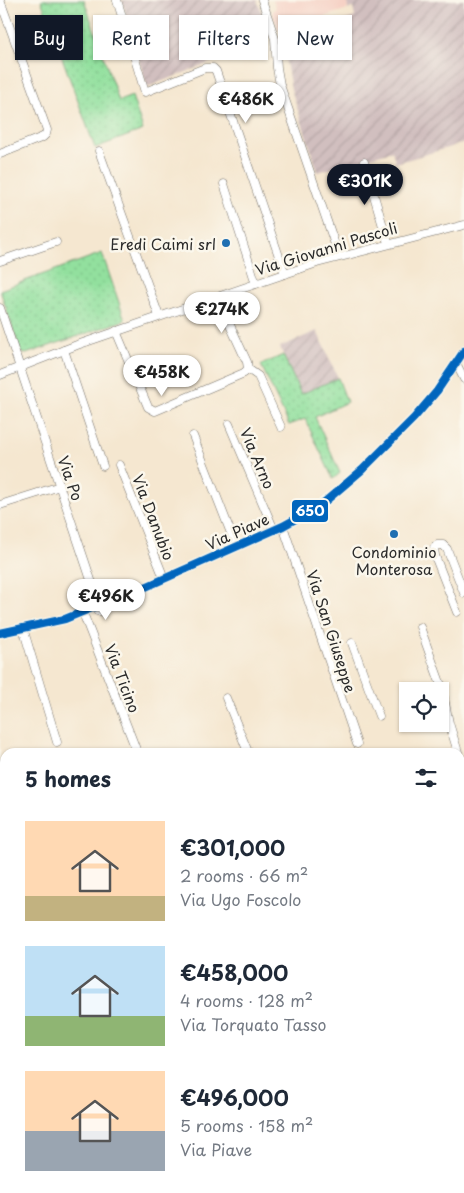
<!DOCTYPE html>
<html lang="en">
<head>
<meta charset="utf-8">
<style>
  :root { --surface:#fff; --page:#f2f2f3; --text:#1f2937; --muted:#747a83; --accent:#111827 }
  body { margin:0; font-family:"Playpen Sans",sans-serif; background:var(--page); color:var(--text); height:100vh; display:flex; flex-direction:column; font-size:19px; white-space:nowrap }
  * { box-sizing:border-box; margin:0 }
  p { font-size:16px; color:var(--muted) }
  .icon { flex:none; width:28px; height:28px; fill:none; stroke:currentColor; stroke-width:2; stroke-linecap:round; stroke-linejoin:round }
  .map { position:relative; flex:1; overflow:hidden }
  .drawer { position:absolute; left:0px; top:748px; width:465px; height:446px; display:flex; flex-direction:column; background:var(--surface); border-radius:15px 15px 0 0; box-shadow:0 1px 4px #0004 }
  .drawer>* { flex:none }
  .guide { position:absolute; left:15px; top:15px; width:435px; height:45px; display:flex; gap:10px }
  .controls { position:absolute; left:399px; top:682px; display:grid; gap:10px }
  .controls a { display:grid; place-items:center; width:50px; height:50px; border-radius:0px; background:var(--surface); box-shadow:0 1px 4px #0004; font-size:25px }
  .price { position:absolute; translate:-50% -42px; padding:0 11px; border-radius:18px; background:#fff; color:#222; font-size:16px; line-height:32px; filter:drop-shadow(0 1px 2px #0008) }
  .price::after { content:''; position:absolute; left:50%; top:30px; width:15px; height:11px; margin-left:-8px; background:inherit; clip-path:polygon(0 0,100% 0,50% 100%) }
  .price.active { background:var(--accent); color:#fff }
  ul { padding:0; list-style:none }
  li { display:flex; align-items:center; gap:15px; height:125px; padding:0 25px }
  li span { display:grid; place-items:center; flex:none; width:140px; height:100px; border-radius:0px; color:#555 }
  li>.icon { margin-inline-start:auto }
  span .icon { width:60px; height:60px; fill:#fffc; stroke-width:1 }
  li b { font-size:21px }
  h2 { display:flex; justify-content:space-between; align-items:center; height:60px; padding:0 25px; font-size:21px }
  .tag { padding:0 18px; border-radius:0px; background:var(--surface); box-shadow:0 1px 4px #0004; font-size:18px; line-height:45px }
  .tag.active { background:var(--accent); color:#fff }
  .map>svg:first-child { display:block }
  .built { fill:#f6d1c5 }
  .industrial { fill:url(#industrial-furrows) }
  .grass { fill:url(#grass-dots); stroke:#5e8664 }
  .forest { fill:url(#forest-firs); stroke:#507458 }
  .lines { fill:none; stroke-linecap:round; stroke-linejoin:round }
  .minor-casing { stroke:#726d65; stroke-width:9 }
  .minor { stroke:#fff; stroke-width:8 }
  .bus-1-casing { stroke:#fbf7ec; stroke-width:11 }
  .bus-1 { stroke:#0065bd; stroke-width:8 }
  .poi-dot { fill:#1f6fb2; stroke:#fbf7ec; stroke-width:2 }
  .labels { text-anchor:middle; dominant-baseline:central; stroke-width:5; stroke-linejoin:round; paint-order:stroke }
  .poi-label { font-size:15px; fill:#2b2b2b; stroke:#fbf7ec; text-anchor:end }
  .street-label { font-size:15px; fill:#2b2b2b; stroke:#fbf7ec }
  .line-badge { stroke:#fbf7ec; stroke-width:2 }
  .badge-label { font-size:14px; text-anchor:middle; font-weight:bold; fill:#fff }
</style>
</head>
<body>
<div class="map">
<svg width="464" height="1193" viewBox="0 0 464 1193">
  <defs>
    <pattern id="industrial-furrows" width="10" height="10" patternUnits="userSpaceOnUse" patternTransform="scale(1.25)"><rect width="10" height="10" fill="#d1bfbf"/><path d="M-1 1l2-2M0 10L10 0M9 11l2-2" fill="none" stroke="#b4a4a4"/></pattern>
    <pattern id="grass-dots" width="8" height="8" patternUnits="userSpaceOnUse" patternTransform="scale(1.25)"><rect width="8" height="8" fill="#92e09e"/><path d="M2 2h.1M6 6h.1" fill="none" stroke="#7ec088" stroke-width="1.8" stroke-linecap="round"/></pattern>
    <pattern id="forest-firs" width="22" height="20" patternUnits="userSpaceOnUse" patternTransform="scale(1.25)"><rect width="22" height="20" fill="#75be85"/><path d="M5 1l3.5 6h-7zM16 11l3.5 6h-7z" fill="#609b6d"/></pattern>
  </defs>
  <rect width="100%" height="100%" fill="#fbf7ec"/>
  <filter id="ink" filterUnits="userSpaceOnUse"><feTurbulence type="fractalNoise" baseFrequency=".02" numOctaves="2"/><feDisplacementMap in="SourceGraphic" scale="10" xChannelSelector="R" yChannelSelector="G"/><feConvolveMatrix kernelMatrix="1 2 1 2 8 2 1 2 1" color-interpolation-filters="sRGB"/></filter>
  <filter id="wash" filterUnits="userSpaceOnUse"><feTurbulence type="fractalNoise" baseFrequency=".0096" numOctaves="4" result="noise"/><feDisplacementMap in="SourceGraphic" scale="20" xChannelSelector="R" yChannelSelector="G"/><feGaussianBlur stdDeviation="1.12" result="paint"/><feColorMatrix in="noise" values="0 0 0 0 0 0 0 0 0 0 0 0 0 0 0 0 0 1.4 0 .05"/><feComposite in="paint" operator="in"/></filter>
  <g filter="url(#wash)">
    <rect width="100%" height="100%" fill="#f5e7d0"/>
    <polygon class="built" points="273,0 347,0 348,9 280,31 278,29 273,16 273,11 276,8"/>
    <g class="industrial">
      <polygon points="122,0 257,0 263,16 209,32 217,60 147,87"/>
      <polygon points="347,0 464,0 464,40 462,41 464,50 464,143 396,163 392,151 318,172 291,89 282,41 355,17 353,8 348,9"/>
      <polygon points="317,331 338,378 301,394 280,347"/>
    </g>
    <g class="grass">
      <polygon points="41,0 84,0 119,101 132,96 143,130 95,148"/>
      <polygon points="102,253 125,320 26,354 21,353 0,290"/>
      <polygon points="283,355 301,394 338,378 347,402 315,417 340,473 333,479 305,419 289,425 261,365"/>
      <polygon points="5,880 5,963 0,964 0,881"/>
    </g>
    <g class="forest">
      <polygon points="0,975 5,975 5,1188 0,1178 0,1064 2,1064 0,1057"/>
      <polygon points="464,977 464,1028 460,1020 460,978"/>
      <polygon points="464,1078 464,1176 460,1177 460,1079"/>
      <polygon points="5,1189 32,1189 34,1193 7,1193"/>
      <polygon points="92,1189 200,1189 201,1193 94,1193"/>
      <polygon points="331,1189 400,1189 379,1193 327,1193"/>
    </g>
  </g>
  <g filter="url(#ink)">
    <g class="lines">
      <g class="minor-casing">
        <g id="minor">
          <polyline points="117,0 145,92 205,68 213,68 216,71 285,274"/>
          <polyline points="262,0 275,39 277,68 280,85 339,256"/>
          <polyline points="99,151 159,316"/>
          <polyline points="0,154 43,137 46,134 47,130 0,0"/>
          <polyline points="364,162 388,243"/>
          <polyline points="224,184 256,284"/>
          <polyline points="0,261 56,242"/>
          <polyline points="217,297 247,362 248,369 258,376 281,427"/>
          <polyline points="0,308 97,598"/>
          <polyline points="116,331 148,407 155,411 244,373 248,369"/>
          <polyline points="64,350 103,466"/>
          <polyline points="456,363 464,379"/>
          <polyline points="0,375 77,345 317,263 464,225"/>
          <polyline points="229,424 274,530"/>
          <polyline points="193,436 236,546"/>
          <polyline points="119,465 164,578"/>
          <polyline points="0,505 60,486"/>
          <polyline points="283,526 357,744"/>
          <polyline points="106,602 141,589 283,526 321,505 362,470 414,418 437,391 464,351"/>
          <polyline points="94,607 97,611 103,611 106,606 106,602"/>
          <polyline points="457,612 435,556 434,548 437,545 443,545 447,549 464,593"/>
          <polyline points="83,613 137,752"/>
          <polyline points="420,627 442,688 449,723 458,752"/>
          <polyline points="23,628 57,742"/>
          <polyline points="0,633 65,619 94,607"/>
          <polyline points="352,643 379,716"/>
          <polyline points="226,698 248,752"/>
          <polyline points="460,758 464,769"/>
          <polyline points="0,764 5,780"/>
          <polyline points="460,865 464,864"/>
          <polyline points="0,970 5,970"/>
          <polyline points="121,1189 123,1193"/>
        </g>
      </g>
      <use href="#minor" class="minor"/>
      <g class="bus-1-casing">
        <g id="bus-1">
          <polyline points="106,602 141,589 283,526 321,505 362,470 414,418 437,391 464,351"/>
          <polyline points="0,633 65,619 94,607"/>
        </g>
      </g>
      <use href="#bus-1" class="bus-1"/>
    </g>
  </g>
  <g class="poi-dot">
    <circle cx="226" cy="243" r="5"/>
    <circle cx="394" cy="534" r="5"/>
  </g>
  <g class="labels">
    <g class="poi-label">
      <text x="216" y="243">Eredi Caimi srl</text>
      <text x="394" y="551" text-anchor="middle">Condominio<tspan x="394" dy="17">Monterosa</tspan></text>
    </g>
    <g class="street-label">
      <text transform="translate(326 248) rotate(-17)">Via Giovanni Pascoli</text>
      <text transform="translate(258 458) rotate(67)">Via Arno</text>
      <text transform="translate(71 478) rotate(71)">Via Po</text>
      <text transform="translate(154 517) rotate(69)">Via Danubio</text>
      <text transform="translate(237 531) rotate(-24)">Via Piave</text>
      <text transform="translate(332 631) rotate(72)">Via San Giuseppe</text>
      <text transform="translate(123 678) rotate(69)">Via Ticino</text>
    </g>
  </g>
  <rect class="line-badge" x="291" y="499" width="38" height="24" rx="5" fill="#0065bd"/>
  <g class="badge-label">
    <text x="310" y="516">650</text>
  </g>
</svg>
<div class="controls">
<a><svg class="icon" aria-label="locate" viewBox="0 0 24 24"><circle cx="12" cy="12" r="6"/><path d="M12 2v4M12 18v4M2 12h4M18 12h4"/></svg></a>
</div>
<b class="price" style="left:246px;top:124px">€486K</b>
<b class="price active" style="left:365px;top:206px">€301K</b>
<b class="price" style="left:222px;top:334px">€274K</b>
<b class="price" style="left:162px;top:397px">€458K</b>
<b class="price" style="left:106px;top:621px">€496K</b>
<div class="guide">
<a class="tag active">Buy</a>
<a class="tag">Rent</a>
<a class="tag">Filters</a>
<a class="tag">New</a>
</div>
<section class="drawer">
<h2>5 homes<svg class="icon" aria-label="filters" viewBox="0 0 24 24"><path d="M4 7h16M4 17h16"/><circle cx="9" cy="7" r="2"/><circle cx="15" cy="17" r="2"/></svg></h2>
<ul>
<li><span style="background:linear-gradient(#ffd9b3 75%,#c2b280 0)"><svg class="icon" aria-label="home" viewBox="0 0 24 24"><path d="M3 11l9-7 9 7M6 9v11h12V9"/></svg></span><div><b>€301,000</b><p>2 rooms · 66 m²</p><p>Via Ugo Foscolo</p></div></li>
<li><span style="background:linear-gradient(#bfe0f5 70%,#8fb573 0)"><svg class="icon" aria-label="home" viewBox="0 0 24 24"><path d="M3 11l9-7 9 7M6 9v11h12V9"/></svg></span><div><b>€458,000</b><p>4 rooms · 128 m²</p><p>Via Torquato Tasso</p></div></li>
<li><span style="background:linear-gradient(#ffd9b3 60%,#9aa5b1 0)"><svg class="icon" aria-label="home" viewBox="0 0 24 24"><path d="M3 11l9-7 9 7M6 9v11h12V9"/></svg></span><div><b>€496,000</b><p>5 rooms · 158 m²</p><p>Via Piave</p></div></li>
</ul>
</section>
</div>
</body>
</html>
